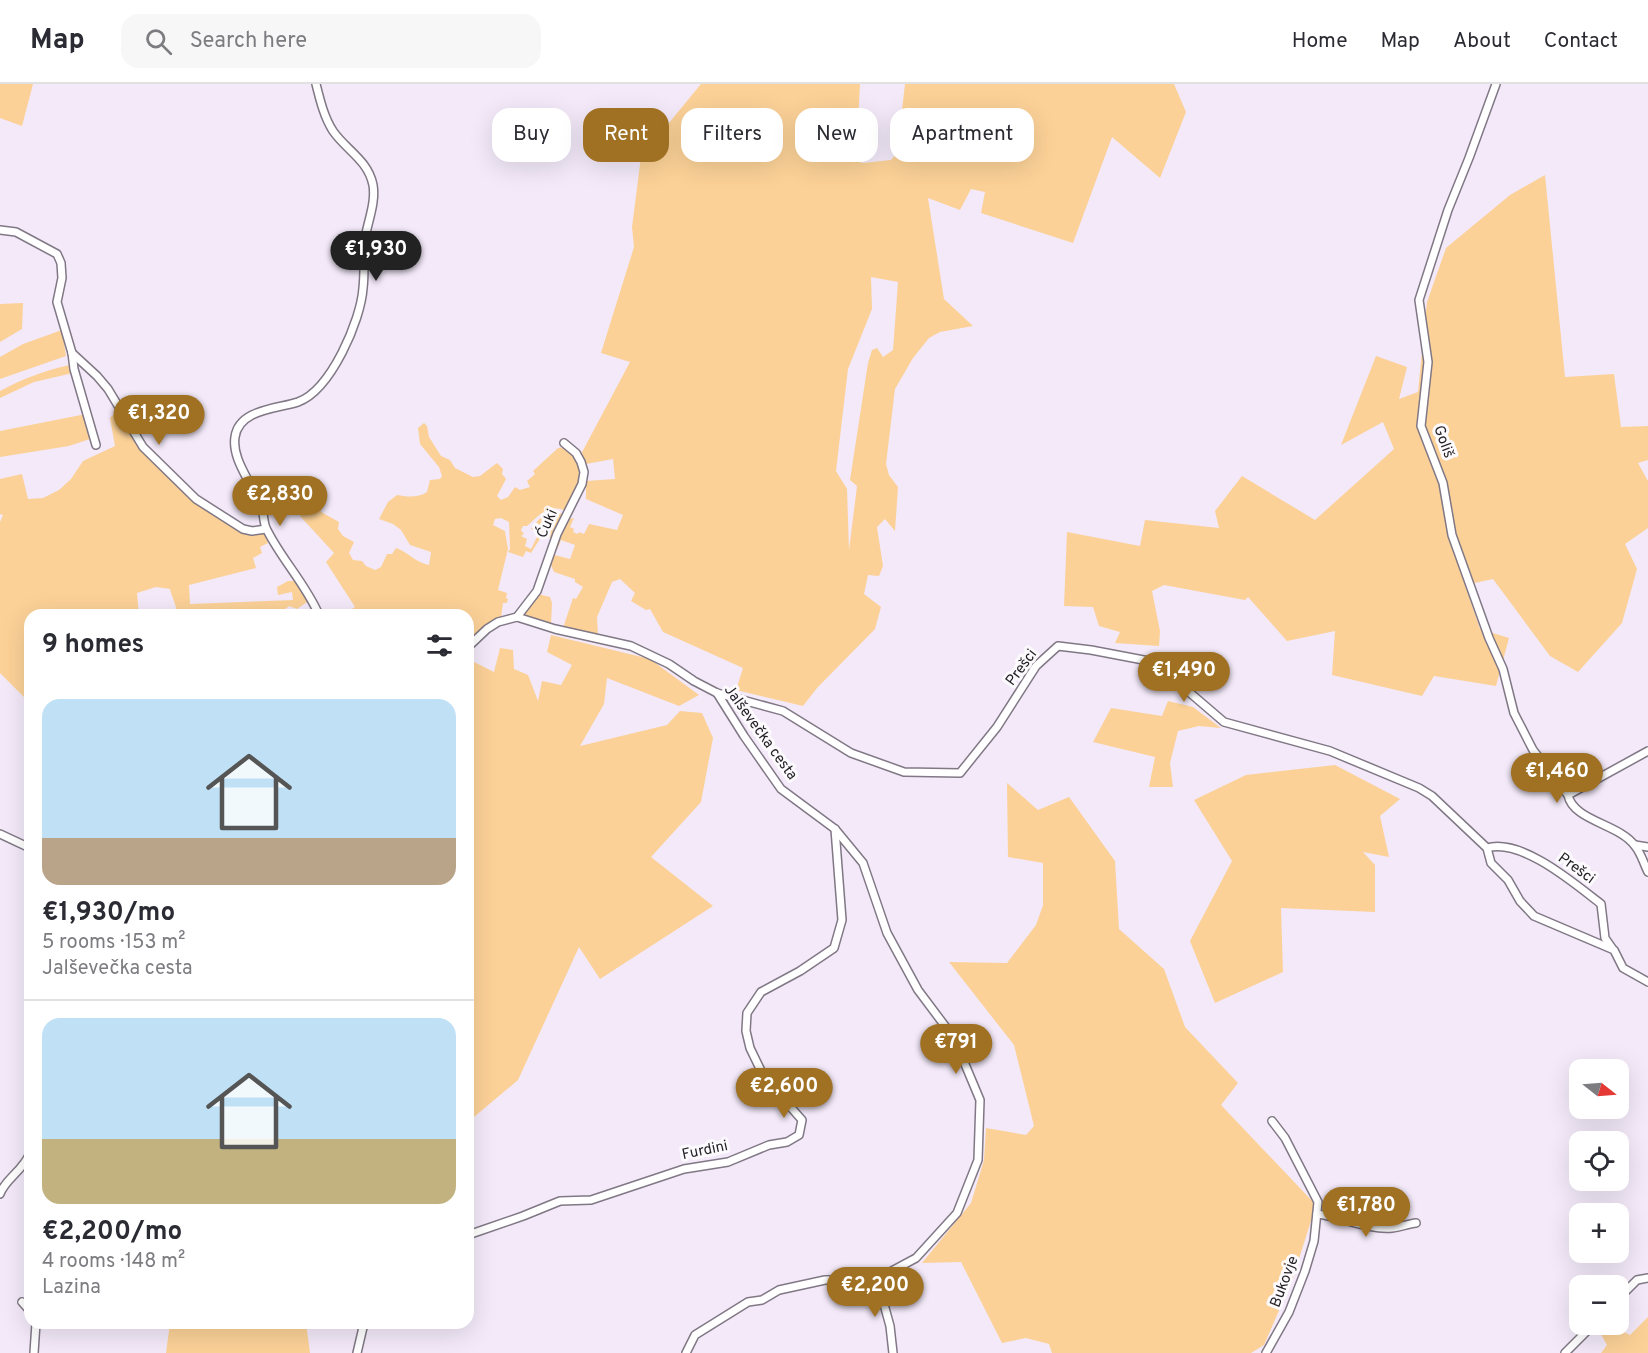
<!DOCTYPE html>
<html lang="en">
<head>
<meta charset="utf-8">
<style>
  :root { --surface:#fff; --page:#f7f7f7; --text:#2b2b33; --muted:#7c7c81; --line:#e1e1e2; --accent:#a07123 }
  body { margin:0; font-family:Overpass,sans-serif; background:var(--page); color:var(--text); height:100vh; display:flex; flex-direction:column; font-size:22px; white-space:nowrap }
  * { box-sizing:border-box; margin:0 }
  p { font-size:20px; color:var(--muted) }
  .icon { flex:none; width:33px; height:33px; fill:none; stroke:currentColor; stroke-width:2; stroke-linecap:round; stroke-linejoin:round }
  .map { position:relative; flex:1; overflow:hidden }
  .drawer { position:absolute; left:24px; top:525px; width:450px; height:720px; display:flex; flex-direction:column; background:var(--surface); border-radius:18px; box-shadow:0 6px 24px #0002 }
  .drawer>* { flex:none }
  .top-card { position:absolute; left:492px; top:24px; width:570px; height:54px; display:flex; gap:12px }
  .needle { width:39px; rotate:107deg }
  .tools { position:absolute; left:1569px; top:975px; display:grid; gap:12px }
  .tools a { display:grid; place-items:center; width:60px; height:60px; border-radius:12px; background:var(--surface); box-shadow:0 6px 24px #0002; font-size:30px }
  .price { position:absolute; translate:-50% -51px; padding:0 14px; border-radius:21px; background:var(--accent); color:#fff; font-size:20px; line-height:39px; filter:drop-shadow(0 2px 3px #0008) }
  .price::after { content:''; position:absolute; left:50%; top:36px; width:18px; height:14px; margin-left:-9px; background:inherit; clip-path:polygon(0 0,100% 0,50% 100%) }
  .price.current { background:#222; color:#fff }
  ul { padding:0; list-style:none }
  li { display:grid; align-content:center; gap:12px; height:318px; padding:0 18px }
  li+li { border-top:2px solid var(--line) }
  li span { display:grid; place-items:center; height:186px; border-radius:18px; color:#555 }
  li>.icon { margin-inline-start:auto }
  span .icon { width:108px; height:108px; fill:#fffc; stroke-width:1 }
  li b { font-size:26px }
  h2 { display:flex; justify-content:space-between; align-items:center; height:72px; padding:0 18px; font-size:26px }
  .chip { padding:0 21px; border-radius:18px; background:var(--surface); box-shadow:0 6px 24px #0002; font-size:21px; line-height:54px }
  .chip.current { background:var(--accent); color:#fff }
  header { display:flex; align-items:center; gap:36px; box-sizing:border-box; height:84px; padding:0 30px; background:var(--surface); border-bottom:2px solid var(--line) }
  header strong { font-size:28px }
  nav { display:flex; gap:33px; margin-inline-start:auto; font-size:21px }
  .search { width:420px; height:54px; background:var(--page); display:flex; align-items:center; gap:15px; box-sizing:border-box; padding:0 21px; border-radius:18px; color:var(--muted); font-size:22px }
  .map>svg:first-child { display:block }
  .green { fill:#fbd197; fill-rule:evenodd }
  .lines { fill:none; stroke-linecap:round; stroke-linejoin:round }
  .street-casing { stroke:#807885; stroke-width:10 }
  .street { stroke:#fff; stroke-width:7 }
  .labels { text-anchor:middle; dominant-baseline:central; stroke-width:6; stroke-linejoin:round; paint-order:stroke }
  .street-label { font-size:15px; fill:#221f24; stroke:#fcfafd }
</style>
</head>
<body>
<header>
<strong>Map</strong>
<div class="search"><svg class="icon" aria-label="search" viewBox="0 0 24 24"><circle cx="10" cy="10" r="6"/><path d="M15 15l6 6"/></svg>Search here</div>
<nav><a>Home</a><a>Map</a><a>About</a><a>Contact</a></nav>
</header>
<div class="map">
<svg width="1648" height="1269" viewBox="0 0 1648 1269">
  <rect width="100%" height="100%" fill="#f3e9f9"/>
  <g class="green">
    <polygon points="0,0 33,0 22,42 0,34"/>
    <path d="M 701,0 L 860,0 L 856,77 L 863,79 L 891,76 L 897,69 L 905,0 L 1174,0 L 1186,28 L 1160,94 L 1112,53 L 1073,159 L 981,129 L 985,108 L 971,105 L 960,126 L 928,114 L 944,215 L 973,242 L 940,248 L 929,254 L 913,274 L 895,305 L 886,380 L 889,391 L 898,403 L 895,447 L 885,435 L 877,443 L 883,482 L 879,492 L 868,491 L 864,510 L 881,523 L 875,545 L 817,604 L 803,622 L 736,606 L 743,584 L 663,548 L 650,525 L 646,526 L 631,517 L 635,509 L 620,495 L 612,498 L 597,533 L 598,551 L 563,544 L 573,514 L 576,515 L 583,503 L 575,498 L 575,495 L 554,488 L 550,479 L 551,470 L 570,475 L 575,461 L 561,456 L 557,466 L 554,464 L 565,438 L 569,435 L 574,434 L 570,443 L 574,445 L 573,448 L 578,450 L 579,448 L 584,450 L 589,440 L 617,446 L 623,431 L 586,415 L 586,397 L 615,395 L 613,375 L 586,380 L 580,372 L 630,278 L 601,269 L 634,163 L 632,143 L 641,73 ZM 871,193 L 898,198 L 893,266 L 883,273 L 877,264 L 872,266 L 868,279 L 850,396 L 857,402 L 849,466 L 847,405 L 836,387 L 848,285 L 872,225 Z"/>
    <polygon points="1545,91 1565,293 1614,290 1621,343 1648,342 1648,376 1638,379 1648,397 1648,444 1625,460 1637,485 1622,539 1578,588 1550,572 1493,495 1465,501 1480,545 1509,554 1496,602 1434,592 1422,612 1332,591 1335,547 1287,557 1248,513 1245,516 1164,501 1152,507 1160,547 1159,562 1115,559 1120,548 1099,542 1093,523 1064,522 1067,448 1140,462 1145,436 1219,444 1215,427 1242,392 1315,436 1394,365 1383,338 1341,361 1376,272 1407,283 1399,315 1418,308 1427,218 1446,164 1510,111"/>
    <polygon points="23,219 22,245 0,258 0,220"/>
    <polygon points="62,246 66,272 0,295 0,273 23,260"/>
    <path d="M 70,281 L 73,289 L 34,298 L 0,314 L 0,307 C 22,295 46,286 70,281 Z"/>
    <polygon points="86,330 90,355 69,362 0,373 0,347"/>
    <path d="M 114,330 L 120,330 L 139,363 L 163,385 L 236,443 L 263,447 L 268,459 L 260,463 L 262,469 L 253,474 L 256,484 L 189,501 L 190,520 L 293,516 L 292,508 L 278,511 L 277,503 L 288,497 L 296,497 L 310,516 L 297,525 L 289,522 L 278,531 L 177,531 C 177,522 172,514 170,505 L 156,503 L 137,509 L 139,531 L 30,531 L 30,619 L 0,589 L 0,438 L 3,431 L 0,430 L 0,395 L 22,390 L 28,415 L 43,414 L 59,406 L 71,395 L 83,377 L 115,362 L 110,334 Z"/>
    <path d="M 424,339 L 427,342 L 429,353 L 441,372 L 450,376 L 455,384 L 473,393 L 480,392 L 497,379 L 503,385 L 502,390 L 506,395 L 497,412 L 501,416 L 508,413 L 515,403 L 520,406 L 530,403 L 527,397 L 535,390 L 533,387 L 558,364 L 566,363 C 592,383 578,404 566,427 C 550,419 539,431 527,442 L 523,442 L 521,446 L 524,450 L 521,452 L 527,455 L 525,462 L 531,465 L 539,449 L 531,445 C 538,435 549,424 562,430 L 554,455 L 543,450 L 531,469 L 526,467 L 523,473 L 508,468 L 510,465 L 509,438 L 501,434 L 495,435 L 493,441 L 505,447 L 508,465 L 498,506 L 507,509 L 506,514 L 508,515 L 507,519 L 503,519 L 501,534 L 468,557 L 468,531 L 343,531 L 355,523 L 326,478 L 334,469 L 300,432 L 302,426 L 293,415 L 301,410 L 306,410 L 323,429 L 339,438 L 338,445 L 343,452 L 354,458 L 349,469 L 353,476 L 362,477 L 366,482 L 375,486 L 381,483 L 387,470 L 392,470 L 396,464 C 408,468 416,479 429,481 L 431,468 L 410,461 L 401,446 L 393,440 L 379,435 L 388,418 L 397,411 C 407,413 418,414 427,408 L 430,396 L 440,395 L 442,392 L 439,383 L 420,360 L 418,344 Z"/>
    <polygon points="538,510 550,513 552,519 551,540 523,532"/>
    <polygon points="551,551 650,575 699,611 679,622 607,594 604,620 580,662 667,641 680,627 702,629 713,654 701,718 651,773 713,822 600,895 579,863 518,996 468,1038 468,741 472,730 468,681 468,575 494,588 500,564 513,566 514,585 528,591 538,617 542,597 561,601 572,581 547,568"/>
    <polygon points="1168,617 1193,623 1221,644 1199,642 1178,647 1170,679 1173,703 1149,703 1155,673 1093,658 1111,624 1162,632"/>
    <polygon points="1335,681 1400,715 1380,732 1389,773 1363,768 1375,781 1375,828 1281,824 1283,888 1215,919 1190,857 1232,777 1194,716 1246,691"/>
    <polygon points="1007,699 1038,726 1069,713 1115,777 1119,845 1164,885 1185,943 1238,999 1221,1021 1316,1121 1292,1197 1264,1261 1251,1269 1052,1269 1049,1260 1026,1254 1002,1259 961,1178 922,1179 971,1119 984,1076 986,1044 1026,1051 1034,1042 1014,961 949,878 1007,879 1036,841 1043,821 1043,779 1008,773"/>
    <polygon points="1648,1233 1648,1269 1601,1269 1607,1261 1598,1245 1610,1241 1630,1251"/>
    <polygon points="170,1239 306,1239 310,1269 166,1269"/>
  </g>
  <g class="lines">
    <g class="street-casing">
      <g id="street">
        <path d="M 316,0 C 320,16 324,33 333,47 C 346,66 368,76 373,101 C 376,118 368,137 365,154 C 363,170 365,187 363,204 C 361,236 331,306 298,318 C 277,325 239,325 235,353 C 232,372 246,391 254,408 C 257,415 261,422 263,429 C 264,435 264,441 267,446 C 282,476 305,499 319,531"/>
        <polyline points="1496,0 1469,74 1448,126 1419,216 1428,278 1421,342 1443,399 1452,451 1489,554 1503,585 1514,629 1533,666 1568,711"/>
        <polyline points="0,146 16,148 57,170 61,179 62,194 57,218 72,269 74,285 96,361"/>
        <polyline points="72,269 97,292 108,305 143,363 196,415 243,445 252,447 266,445"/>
        <polyline points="517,533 537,507 557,450 582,400 584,388 581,378 576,369 564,359"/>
        <polyline points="468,563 487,545 498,538 517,533 555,545 631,562 669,580 694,597 717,609 783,627 851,669 904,688 960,689 997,643 1036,582 1058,562 1091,566 1154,578 1224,638 1330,667 1419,704 1432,712 1487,764 1491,779 1508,796 1520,817 1534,832 1614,866 1623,884 1648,898"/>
        <path d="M 1648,667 L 1568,711 C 1573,737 1620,740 1635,762 C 1641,769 1644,780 1648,788"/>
        <polyline points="0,750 30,764"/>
        <polyline points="1635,761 1648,763"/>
        <path d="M 1487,764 C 1522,754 1575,800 1601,820 L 1605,854 L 1612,864"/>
        <path d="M 0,1110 C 5,1095 23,1087 30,1069"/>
        <path d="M 1317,1130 C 1342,1133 1367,1146 1392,1144 C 1400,1143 1408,1140 1416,1139"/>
        <polyline points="468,1151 523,1132 560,1117 591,1116 684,1085 728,1078 769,1061 787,1058 799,1051 802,1036 764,993 750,964 746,947 747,929 761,908 800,887 834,864 842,836 835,745"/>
        <polyline points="877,1195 890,1242 893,1269"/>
        <polyline points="1618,1215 1637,1196 1648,1194"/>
        <polyline points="22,1218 30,1227"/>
        <polyline points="34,1269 36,1239"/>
        <polyline points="357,1269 364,1239"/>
        <polyline points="686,1269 695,1251 748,1218 762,1216 779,1206 825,1196 877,1195 916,1174 957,1129 978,1076 980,1016 954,954 918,906 887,849 863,779 835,745 781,705 744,652 717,609"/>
        <polyline points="1266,1269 1289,1228 1305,1187 1314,1157 1318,1118 1285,1054 1272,1037"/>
        <polyline points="1565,1269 1594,1240"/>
      </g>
    </g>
    <use href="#street" class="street"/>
  </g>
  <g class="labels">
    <g class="street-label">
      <text transform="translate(1443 358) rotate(70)">Goliš</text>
      <text transform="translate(548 440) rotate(-66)">Ćuki</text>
      <text transform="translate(1022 584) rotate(-53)">Prešci</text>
      <text transform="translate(760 649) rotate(54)">Jalševečka cesta</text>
      <text transform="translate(1576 785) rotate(36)">Prešci</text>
      <text transform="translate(705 1067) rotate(-12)">Furdini</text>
      <text transform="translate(1285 1198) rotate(-69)">Bukovje</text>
    </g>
  </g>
</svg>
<div class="tools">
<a><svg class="needle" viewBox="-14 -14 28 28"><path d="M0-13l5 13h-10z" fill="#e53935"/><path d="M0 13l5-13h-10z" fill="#7c7c81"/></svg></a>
<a><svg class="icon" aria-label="locate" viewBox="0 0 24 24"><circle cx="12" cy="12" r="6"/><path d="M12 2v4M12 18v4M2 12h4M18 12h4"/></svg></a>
<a>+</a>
<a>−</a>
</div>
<b class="price current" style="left:376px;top:198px">€1,930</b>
<b class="price" style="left:159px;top:362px">€1,320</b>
<b class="price" style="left:280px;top:443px">€2,830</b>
<b class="price" style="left:1184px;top:619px">€1,490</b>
<b class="price" style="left:1557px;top:720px">€1,460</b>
<b class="price" style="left:956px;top:991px">€791</b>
<b class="price" style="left:784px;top:1035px">€2,600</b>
<b class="price" style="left:1366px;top:1154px">€1,780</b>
<b class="price" style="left:875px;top:1234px">€2,200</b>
<div class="top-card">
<a class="chip">Buy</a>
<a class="chip current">Rent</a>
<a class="chip">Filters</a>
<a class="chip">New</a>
<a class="chip">Apartment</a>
</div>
<section class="drawer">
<h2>9 homes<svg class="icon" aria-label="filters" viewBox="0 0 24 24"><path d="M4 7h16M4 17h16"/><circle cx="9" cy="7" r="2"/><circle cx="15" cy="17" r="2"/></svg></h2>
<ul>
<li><span style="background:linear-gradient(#bfe0f5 75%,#b9a48a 0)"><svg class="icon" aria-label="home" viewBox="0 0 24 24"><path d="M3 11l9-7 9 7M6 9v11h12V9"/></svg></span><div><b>€1,930/mo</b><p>5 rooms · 153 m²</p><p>Jalševečka cesta</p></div></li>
<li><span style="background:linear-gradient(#bfe0f5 65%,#c2b280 0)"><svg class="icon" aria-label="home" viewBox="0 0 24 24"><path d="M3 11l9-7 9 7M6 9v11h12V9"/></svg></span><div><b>€2,200/mo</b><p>4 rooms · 148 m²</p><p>Lazina</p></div></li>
</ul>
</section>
</div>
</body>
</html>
